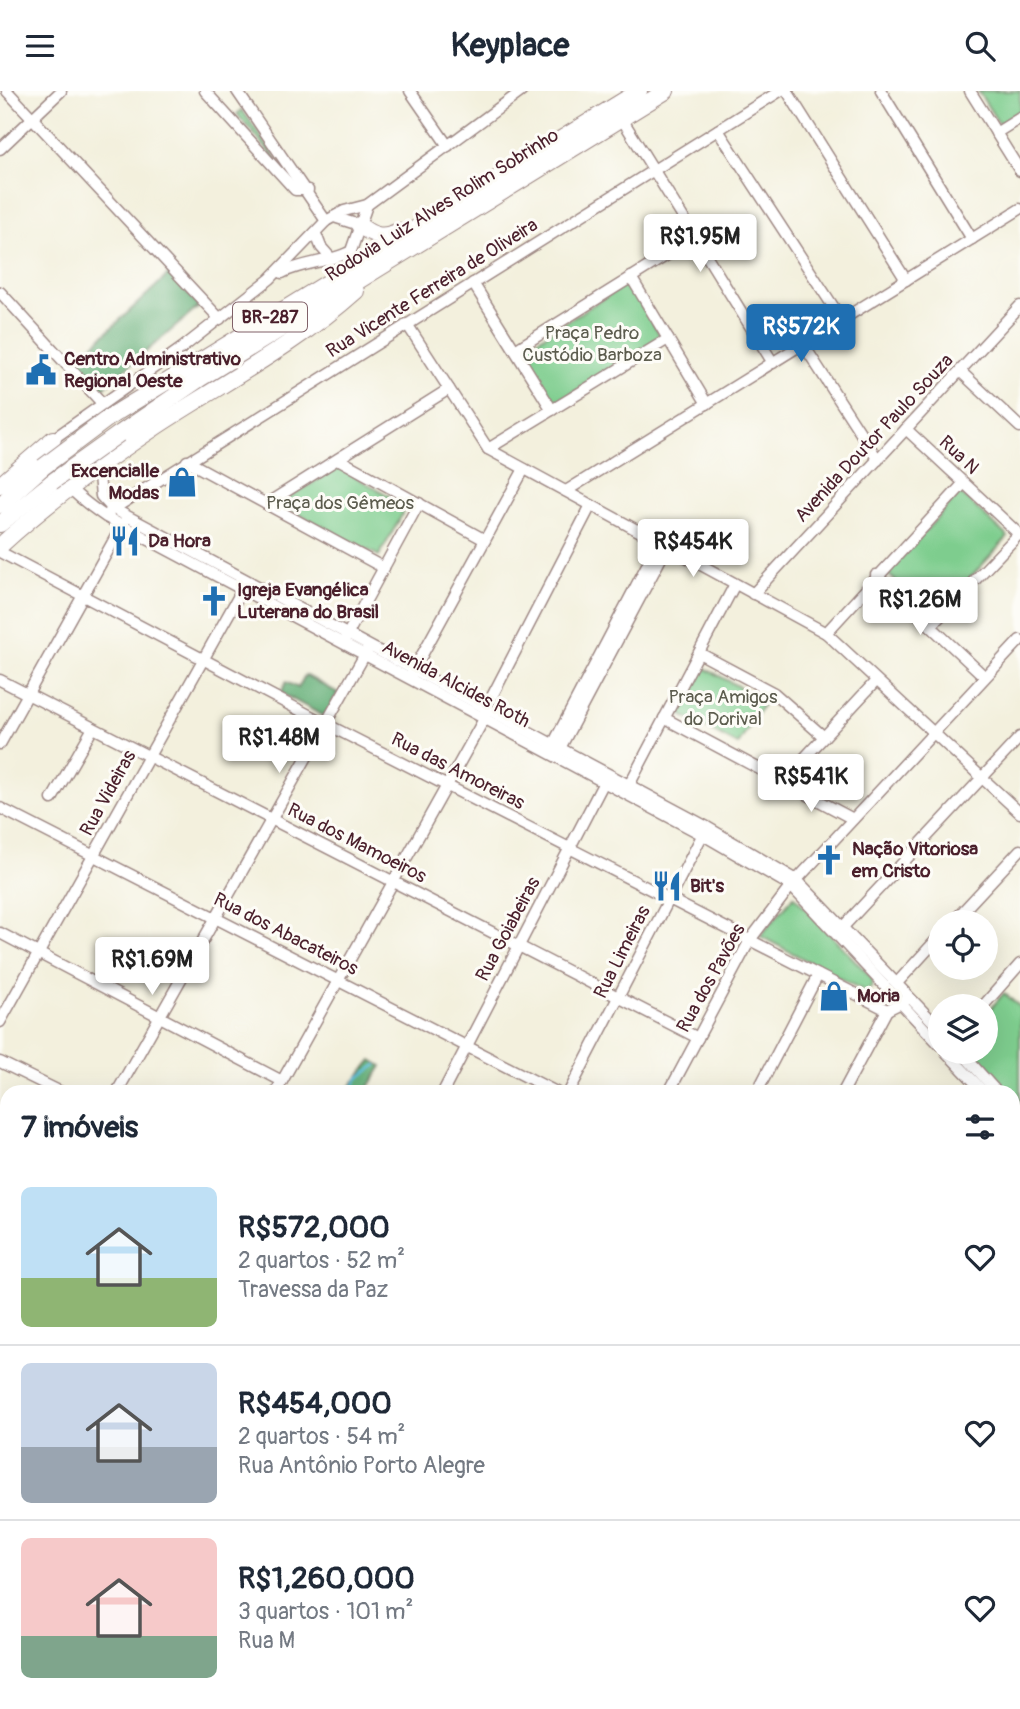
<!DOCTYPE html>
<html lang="pt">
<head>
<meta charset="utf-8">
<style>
  :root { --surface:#fff; --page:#f6f6f7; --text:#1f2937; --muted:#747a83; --line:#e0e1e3; --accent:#1f6fb2 }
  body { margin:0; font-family:Pangolin,sans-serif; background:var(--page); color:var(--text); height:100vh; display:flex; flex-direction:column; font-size:26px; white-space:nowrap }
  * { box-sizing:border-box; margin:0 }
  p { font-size:23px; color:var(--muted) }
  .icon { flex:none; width:38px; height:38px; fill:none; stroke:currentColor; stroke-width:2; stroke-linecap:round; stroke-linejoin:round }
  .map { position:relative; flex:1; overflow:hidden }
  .sheet { position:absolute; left:0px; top:994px; width:1020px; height:625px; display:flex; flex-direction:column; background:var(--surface); border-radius:21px 21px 0 0; box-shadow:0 7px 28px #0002 }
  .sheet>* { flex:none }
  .controls { position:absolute; left:928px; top:819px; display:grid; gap:14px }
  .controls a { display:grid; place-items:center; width:70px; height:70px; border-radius:50%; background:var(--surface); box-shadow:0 7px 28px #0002; font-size:35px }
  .price { position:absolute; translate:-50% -60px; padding:0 16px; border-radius:7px; background:#fff; color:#222; font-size:23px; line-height:46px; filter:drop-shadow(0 2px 4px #0008) }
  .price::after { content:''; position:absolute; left:50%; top:42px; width:21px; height:16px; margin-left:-10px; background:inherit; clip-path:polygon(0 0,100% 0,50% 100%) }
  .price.active { background:var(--accent); color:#fff }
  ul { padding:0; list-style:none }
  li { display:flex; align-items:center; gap:21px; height:175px; padding:0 21px }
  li+li { border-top:2px solid var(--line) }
  li span { display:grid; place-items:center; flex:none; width:196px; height:140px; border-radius:10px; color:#555 }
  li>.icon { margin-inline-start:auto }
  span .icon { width:84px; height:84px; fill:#fffc; stroke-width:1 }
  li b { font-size:30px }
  h2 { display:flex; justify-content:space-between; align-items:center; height:84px; padding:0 21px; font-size:30px }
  header { display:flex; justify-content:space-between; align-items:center; height:91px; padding:0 21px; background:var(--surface); font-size:32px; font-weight:800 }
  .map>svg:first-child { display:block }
  .green { fill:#7ecd8e; stroke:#64765c; stroke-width:2 }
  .forest { fill:#66b079; stroke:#586852; stroke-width:2 }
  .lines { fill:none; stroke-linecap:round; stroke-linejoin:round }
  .stream { stroke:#66c2e4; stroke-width:2.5 }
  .minor-casing { stroke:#9e8884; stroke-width:13 }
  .highway-casing { stroke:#9e8884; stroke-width:18 }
  .minor { stroke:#fff; stroke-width:10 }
  .highway { stroke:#fff; stroke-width:16 }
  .highway-bridge-casing { stroke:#9e8884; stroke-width:18; stroke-linecap:butt }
  .highway-bridge { stroke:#fff; stroke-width:16 }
  .labels { text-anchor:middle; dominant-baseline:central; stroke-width:6; stroke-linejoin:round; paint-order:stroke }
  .shield { fill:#fdfcf7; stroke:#806168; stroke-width:2 }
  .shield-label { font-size:18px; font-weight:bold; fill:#4a1f2b }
  .street-label { font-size:19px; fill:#4a1f2b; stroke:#fdfcf7 }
  .park-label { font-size:19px; fill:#5c5c4e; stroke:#fdfcf7 }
  .poi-label { font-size:19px; font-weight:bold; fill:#4a1f2b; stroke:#fdfcf7; text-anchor:start }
</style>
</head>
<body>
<header><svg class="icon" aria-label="menu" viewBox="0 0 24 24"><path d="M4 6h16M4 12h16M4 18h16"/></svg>Keyplace<svg class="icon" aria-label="search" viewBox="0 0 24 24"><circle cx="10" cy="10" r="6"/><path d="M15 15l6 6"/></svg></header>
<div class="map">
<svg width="1020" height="1618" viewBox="0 0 1020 1618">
  <rect width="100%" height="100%" fill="#fdfcf7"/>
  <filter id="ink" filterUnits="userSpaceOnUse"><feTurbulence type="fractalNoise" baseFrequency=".0143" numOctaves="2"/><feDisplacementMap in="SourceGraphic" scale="14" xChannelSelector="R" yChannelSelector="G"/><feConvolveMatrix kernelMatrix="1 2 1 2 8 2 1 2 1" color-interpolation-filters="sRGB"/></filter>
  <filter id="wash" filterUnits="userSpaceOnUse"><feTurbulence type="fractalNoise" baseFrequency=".00686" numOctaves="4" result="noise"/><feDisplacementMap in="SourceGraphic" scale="28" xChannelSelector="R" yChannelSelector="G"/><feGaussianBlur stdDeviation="1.57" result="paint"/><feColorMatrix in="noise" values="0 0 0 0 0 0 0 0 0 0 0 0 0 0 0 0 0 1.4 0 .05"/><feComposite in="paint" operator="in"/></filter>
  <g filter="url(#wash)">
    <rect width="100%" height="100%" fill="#f3f0dd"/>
    <g class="green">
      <polygon points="978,0 1020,0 1020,20 999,33"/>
      <polygon points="242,19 293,90 237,23"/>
      <polygon points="628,192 662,247 555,313 521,259"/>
      <polygon points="338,376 407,415 379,465 279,413"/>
      <polygon points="960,402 1008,446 934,526 887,482"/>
      <polygon points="703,576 765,610 738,654 678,622"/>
      <polygon points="794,805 869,884 873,890 871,897 864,900 760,845"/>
      <polygon points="1004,902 1020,916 1020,1012 1013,1001 1009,1001 971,961 985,961 985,924"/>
    </g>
    <g class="forest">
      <polygon points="169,183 200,215 102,298 75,271"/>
      <polygon points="305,584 338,602 325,626 281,602 286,591 298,597"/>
      <polygon points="372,969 382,975 366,1001 346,1001"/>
      <polygon points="538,1612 577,1612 568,1618 530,1618"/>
    </g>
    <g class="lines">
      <g class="stream">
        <polyline points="350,1001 358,987 377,974"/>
        <polyline points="560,1618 569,1612"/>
      </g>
    </g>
  </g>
  <g filter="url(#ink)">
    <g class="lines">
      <g class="minor-casing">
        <g id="minor">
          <polyline points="7,0 220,228"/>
          <polyline points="205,0 295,99 308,99"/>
          <polyline points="237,0 326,130"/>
          <polyline points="410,0 448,55"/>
          <path d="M 522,0 L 367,114 L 344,120 L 326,130 L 270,188 L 182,257 L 53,348 C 49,386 78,407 106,426 L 703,744 L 791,795 L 940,954"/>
          <polyline points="787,0 906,189"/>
          <polyline points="881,0 972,148"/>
          <polyline points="970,0 1020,80"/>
          <polyline points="622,28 773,272"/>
          <polyline points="718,39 842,229"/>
          <polyline points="996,42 1020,27"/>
          <polyline points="0,58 61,0"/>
          <polyline points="334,126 359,134"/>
          <polyline points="316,143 321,156 329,165"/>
          <path d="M 282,182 C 303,171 336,170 351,160 L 367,114"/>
          <polyline points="631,186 707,313"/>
          <polyline points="473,192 552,319"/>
          <polyline points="0,201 101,311"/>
          <polyline points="407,233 488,358 826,542 1020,722"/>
          <polyline points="803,253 878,369"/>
          <polyline points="515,259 696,146"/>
          <polyline points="960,280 1020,336"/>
          <polyline points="906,338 1020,444"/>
          <polyline points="488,358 668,248"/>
          <polyline points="338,368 485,449"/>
          <polyline points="187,370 384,477"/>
          <polyline points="98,375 101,405 112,417 707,736 797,789 940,938"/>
          <polyline points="566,400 1020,118"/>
          <polyline points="266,413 449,298"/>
          <polyline points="110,420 780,0"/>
          <polyline points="0,461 326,633 887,919 905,910"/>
          <polyline points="876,484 985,586"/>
          <polyline points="753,503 1020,215"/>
          <polyline points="931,535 1019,443"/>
          <polyline points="826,542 964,392"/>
          <polyline points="345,548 419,412"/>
          <polyline points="699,562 774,602 824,646"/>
          <polyline points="411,584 524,378"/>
          <polyline points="0,589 698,947"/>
          <polyline points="664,627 853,728"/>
          <polyline points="0,653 124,431"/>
          <polyline points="550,659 659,451"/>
          <polyline points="557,663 667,456"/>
          <polyline points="783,690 876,590"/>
          <polyline points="626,700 735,493"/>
          <polyline points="52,708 93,637"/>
          <polyline points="0,717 556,1001"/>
          <polyline points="953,831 1020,759"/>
          <polyline points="842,837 1020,646"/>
          <polyline points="0,842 282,990"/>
          <polyline points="897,892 940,845"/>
          <polyline points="983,915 1020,873"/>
          <polyline points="0,931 245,494"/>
          <polyline points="946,961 984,1001"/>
          <polyline points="961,961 997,1001"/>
          <polyline points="0,971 61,1001"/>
          <polyline points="117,1001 368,558"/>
          <polyline points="276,1001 484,628 485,619 591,414"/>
          <polyline points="443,1001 604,691"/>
          <polyline points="569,1001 705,739"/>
          <polyline points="669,1001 750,849 791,795 1020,549"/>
          <polyline points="757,1001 818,884"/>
          <polyline points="843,1001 887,919"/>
          <polyline points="1013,1018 1020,1025"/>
          <polyline points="1013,1032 1020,1039"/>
          <polyline points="1013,1089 1020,1080"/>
          <polyline points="0,1097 7,1100"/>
          <polyline points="1013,1158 1020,1163"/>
          <polyline points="0,1210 7,1197"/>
          <polyline points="1013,1215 1020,1207"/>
          <polyline points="0,1257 7,1262"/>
          <polyline points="1013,1341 1020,1332"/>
          <polyline points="1013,1372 1020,1377"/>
          <polyline points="1013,1470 1020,1462"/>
          <polyline points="770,1612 778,1618"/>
          <polyline points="576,1618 585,1612"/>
          <polyline points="721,1618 731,1612"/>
          <polyline points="897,1618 902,1612"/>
        </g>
      </g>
      <g class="highway-casing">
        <g id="highway">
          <path d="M 359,134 C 373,145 382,148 399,140"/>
          <polyline points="111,325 639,0"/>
          <polyline points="119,343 201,287 666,0"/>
          <polyline points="0,394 53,348"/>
          <polyline points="0,414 43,376"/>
          <polyline points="0,433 52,391"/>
          <path d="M 0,455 C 48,411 103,371 157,335 C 224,291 296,254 356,200"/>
        </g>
      </g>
      <use href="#minor" class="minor"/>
      <use href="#highway" class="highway"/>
      <g class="highway-bridge-casing">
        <g id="highway-bridge">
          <polyline points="43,376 111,325"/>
          <polyline points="52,391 119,343"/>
        </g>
      </g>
      <use href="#highway-bridge" class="highway-bridge"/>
    </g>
  </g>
  <defs>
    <g id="civic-bare" transform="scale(2.415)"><path d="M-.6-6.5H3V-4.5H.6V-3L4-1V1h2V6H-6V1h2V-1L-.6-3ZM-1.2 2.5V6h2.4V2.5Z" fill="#1f6fb2" stroke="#fdfcf7" stroke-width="2.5" paint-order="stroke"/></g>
    <g id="shop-bare" transform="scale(2.415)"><path d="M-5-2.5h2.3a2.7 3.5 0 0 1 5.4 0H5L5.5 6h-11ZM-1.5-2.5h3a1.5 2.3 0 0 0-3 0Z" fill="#1f6fb2" stroke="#fdfcf7" stroke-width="2.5" paint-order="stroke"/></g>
    <g id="restaurant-bare" transform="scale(2.415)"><path d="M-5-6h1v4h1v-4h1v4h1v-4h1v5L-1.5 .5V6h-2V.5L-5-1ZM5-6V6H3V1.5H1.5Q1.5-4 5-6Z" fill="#1f6fb2" stroke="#fdfcf7" stroke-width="2.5" paint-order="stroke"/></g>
    <g id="church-bare" transform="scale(2.415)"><path d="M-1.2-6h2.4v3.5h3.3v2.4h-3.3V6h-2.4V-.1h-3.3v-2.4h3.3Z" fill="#1f6fb2" stroke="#fdfcf7" stroke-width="2.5" paint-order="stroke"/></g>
  </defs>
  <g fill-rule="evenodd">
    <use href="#civic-bare" x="41" y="279"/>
    <use href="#shop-bare" x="182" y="391"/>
    <use href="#restaurant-bare" x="125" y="450"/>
    <use href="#church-bare" x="214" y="510"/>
    <use href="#church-bare" x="829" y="769"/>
    <use href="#restaurant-bare" x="667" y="795"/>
    <use href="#shop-bare" x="834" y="905"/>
  </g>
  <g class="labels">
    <rect class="shield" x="233" y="211.5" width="74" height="29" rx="5"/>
    <g class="shield-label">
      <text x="270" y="226">BR-287</text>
    </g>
    <g class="street-label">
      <text transform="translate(442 114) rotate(-32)">Rodovia Luiz Alves Rolim Sobrinho</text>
      <text transform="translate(432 197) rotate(-32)">Rua Vicente Ferreira de Oliveira</text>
      <text transform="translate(874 347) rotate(-47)">Avenida Doutor Paulo Souza</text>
      <text transform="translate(959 364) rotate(43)">Rua N</text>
      <text transform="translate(456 593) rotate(28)">Avenida Alcides Roth</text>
      <text transform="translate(458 680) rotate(27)">Rua das Amoreiras</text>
      <text transform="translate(108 702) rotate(-61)">Rua Videiras</text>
      <text transform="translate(357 752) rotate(27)">Rua dos Mamoeiros</text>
      <text transform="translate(508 838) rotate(-62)">Rua Goiabeiras</text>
      <text transform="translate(286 843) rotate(27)">Rua dos Abacateiros</text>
      <text transform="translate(622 861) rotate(-63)">Rua Limeiras</text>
      <text transform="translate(711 887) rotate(-61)">Rua dos Pavões</text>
    </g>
    <g class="park-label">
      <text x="592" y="242">Praça Pedro<tspan x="592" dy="22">Custódio Barboza</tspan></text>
      <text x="340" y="412">Praça dos Gêmeos</text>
      <text x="723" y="606">Praça Amigos<tspan x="723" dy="22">do Dorival</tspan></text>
    </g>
    <g class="poi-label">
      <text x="64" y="268">Centro Administrativo<tspan x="64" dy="22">Regional Oeste</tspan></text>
      <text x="159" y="380" text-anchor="end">Excencialle<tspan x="159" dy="22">Modas</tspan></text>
      <text x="148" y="450">Da Hora</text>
      <text x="237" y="499">Igreja Evangélica<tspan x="237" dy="22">Luterana do Brasil</tspan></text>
      <text x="852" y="758">Nação Vitoriosa<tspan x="852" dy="22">em Cristo</tspan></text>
      <text x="690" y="795">Bit's</text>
      <text x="857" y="905">Moria</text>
    </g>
  </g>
</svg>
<div class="controls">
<a><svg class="icon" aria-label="locate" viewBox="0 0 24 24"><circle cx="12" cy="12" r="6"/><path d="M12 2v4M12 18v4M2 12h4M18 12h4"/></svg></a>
<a><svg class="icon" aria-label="layers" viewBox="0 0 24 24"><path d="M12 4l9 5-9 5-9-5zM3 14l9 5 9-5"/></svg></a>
</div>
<b class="price" style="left:700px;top:183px">R$1.95M</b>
<b class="price active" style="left:801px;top:273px">R$572K</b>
<b class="price" style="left:693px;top:488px">R$454K</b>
<b class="price" style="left:920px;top:546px">R$1.26M</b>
<b class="price" style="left:279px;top:684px">R$1.48M</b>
<b class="price" style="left:811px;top:723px">R$541K</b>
<b class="price" style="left:152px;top:906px">R$1.69M</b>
<section class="sheet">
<h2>7 imóveis<svg class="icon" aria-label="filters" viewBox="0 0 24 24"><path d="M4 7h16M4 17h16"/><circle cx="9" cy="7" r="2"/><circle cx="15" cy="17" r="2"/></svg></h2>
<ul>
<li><span style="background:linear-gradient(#bfe0f5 65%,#8fb573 0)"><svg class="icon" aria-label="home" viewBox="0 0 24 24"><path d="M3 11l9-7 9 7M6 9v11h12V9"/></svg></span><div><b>R$572,000</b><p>2 quartos · 52 m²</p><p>Travessa da Paz</p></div><svg class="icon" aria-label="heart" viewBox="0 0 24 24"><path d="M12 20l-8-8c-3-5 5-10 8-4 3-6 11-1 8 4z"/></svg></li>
<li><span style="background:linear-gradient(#c9d6e8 60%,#9aa5b1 0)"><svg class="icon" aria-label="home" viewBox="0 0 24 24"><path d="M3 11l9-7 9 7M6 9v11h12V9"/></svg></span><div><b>R$454,000</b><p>2 quartos · 54 m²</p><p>Rua Antônio Porto Alegre</p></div><svg class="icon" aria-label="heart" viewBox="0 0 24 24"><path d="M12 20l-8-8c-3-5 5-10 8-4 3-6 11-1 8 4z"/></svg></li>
<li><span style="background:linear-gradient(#f6c9c9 70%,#7fa58c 0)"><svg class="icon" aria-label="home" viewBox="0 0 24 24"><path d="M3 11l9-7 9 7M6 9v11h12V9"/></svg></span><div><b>R$1,260,000</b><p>3 quartos · 101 m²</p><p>Rua M</p></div><svg class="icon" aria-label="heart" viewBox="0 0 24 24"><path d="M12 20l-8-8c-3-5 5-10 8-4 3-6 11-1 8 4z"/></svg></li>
</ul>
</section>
</div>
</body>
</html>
